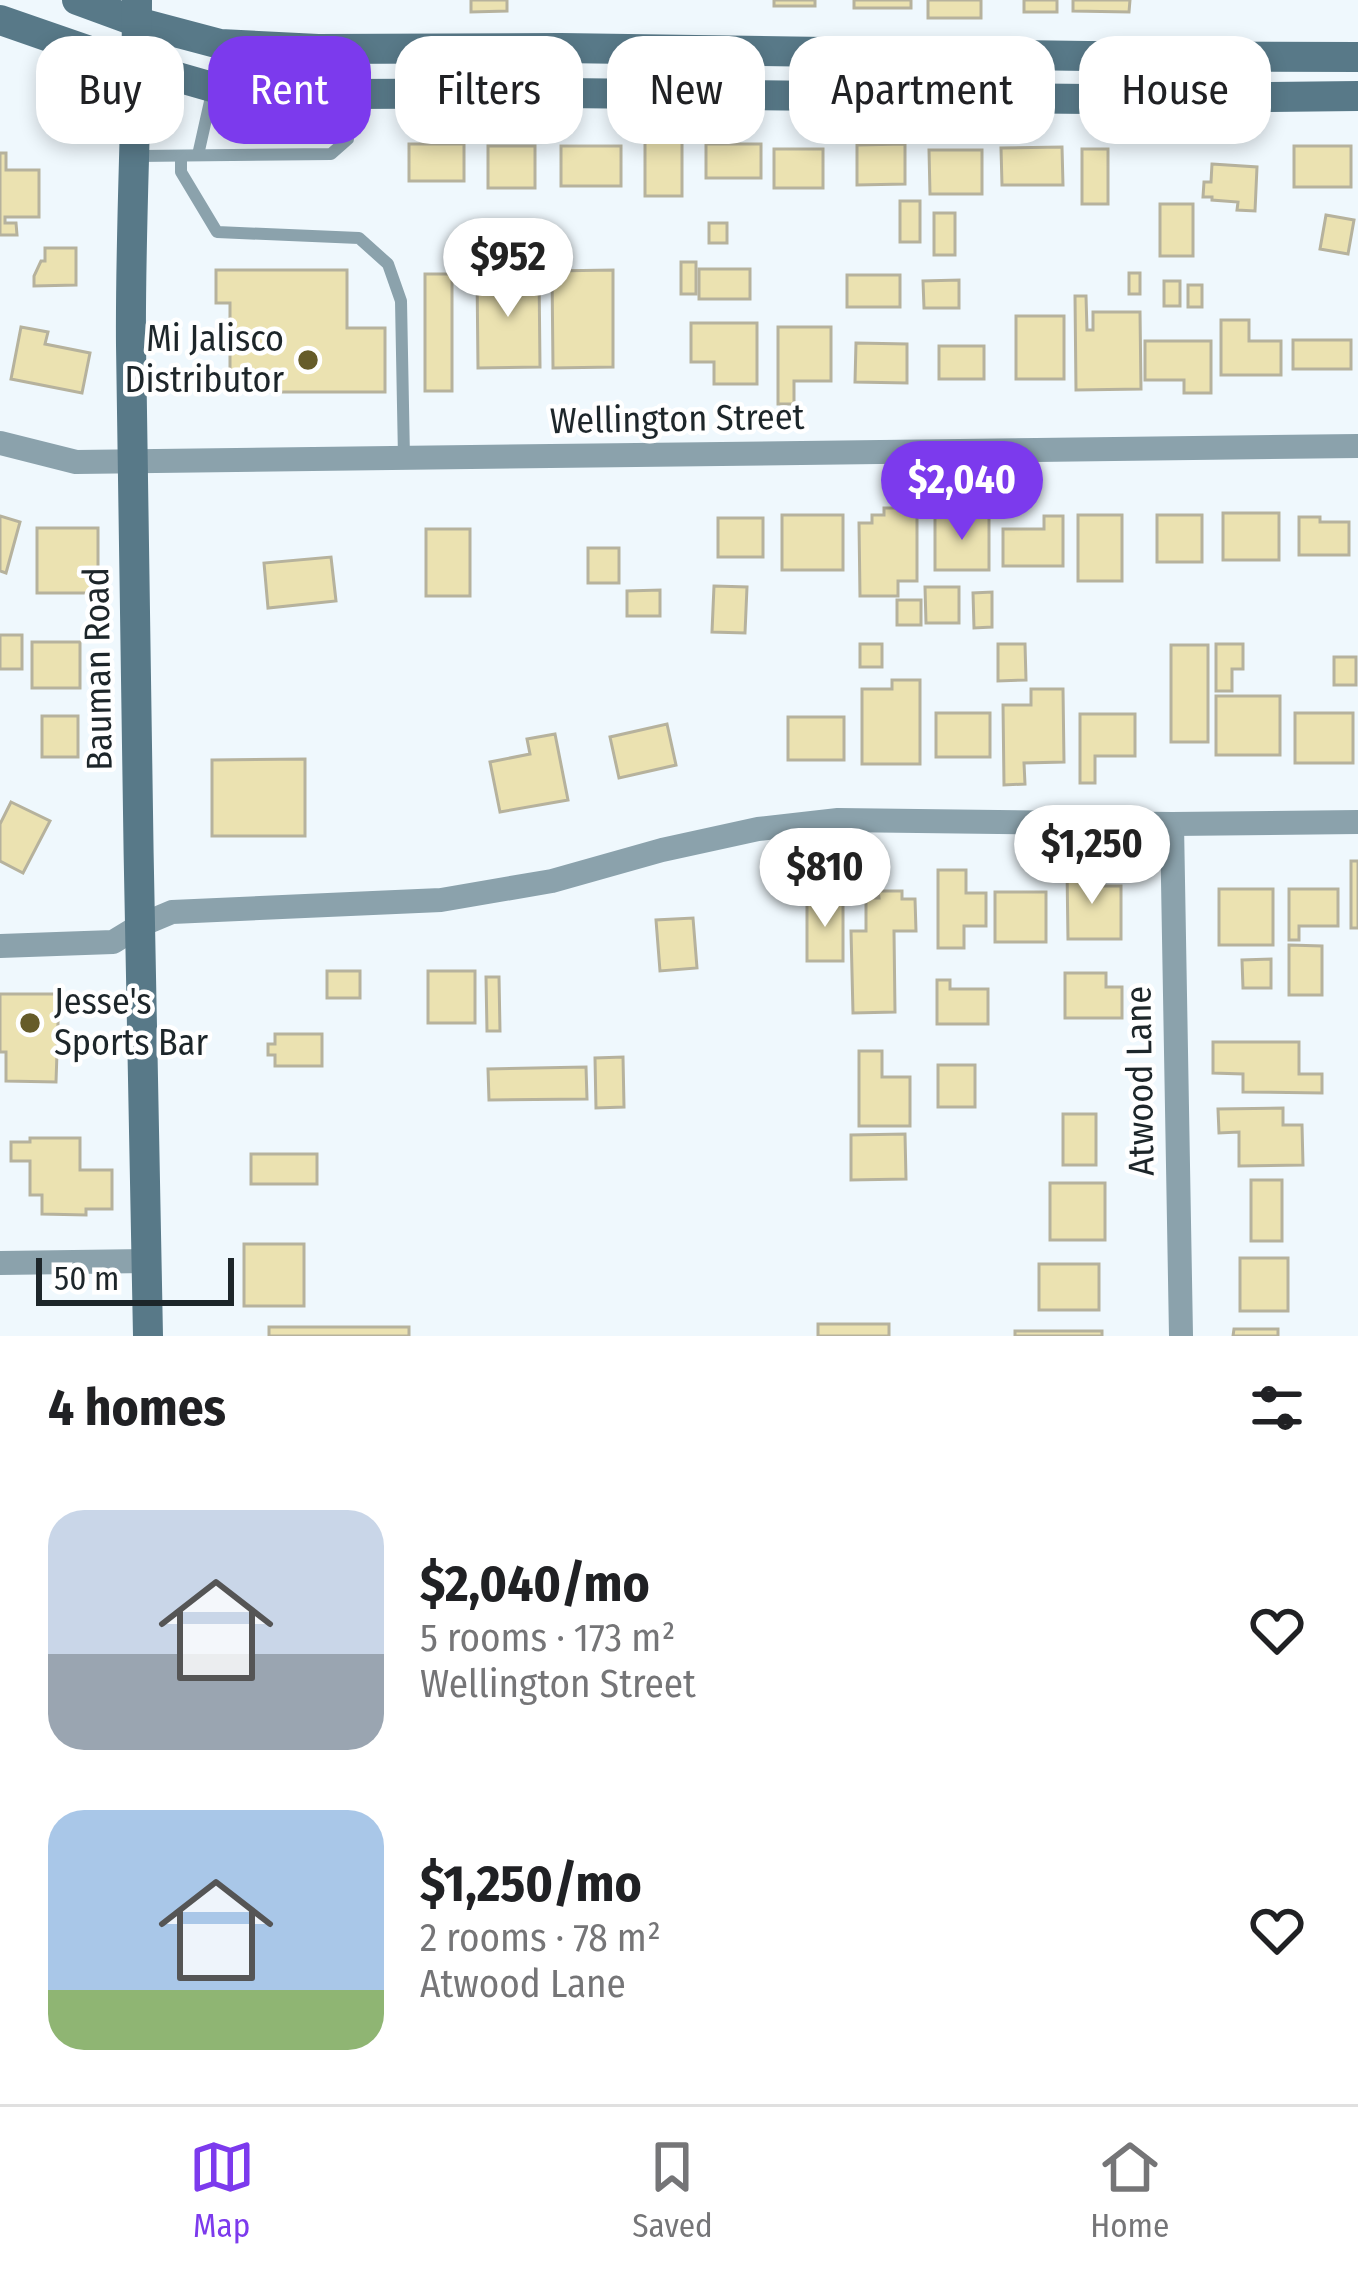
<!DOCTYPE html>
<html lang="en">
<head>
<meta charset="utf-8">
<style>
  :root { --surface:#fff; --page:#f6f6f6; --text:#202124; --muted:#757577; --line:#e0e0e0; --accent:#7c3aed }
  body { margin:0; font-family:"Fira Sans Condensed",sans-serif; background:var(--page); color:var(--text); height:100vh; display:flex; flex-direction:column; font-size:45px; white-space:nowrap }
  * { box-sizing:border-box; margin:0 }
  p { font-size:39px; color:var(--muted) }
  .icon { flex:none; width:66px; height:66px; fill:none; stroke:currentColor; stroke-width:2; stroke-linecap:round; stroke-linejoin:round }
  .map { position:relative; height:1336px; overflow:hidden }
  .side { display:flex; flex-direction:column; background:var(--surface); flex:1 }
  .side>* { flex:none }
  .guide { position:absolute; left:36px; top:36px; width:1287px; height:108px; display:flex; gap:24px }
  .scale { position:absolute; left:36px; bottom:30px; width:198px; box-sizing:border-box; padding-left:12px; border:6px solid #1d262a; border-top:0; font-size:33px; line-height:42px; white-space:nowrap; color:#1d262a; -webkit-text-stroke:9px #fff; paint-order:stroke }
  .price { position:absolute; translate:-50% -102px; padding:0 27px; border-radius:42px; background:#fff; color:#222; font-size:39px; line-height:78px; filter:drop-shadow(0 3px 6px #0008) }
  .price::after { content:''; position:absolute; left:50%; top:72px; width:36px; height:27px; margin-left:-18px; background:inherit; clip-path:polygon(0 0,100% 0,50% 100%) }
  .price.active { background:var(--accent); color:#fff }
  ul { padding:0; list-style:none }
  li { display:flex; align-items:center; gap:36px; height:300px; padding:0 48px }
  li span { display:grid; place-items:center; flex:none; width:336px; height:240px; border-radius:36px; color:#555 }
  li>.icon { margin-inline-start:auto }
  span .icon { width:144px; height:144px; fill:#fffc; stroke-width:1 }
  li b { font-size:51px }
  h2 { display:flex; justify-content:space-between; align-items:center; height:144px; padding:0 48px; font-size:51px }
  .pill { padding:0 42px; border-radius:36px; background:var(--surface); box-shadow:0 6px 18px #0003; font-size:42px; line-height:108px }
  .pill.active { background:var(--accent); color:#fff }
  .menu { display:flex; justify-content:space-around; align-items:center; height:168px; border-top:3px solid var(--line); background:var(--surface); font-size:33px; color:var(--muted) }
  .menu a { display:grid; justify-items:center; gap:6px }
  .menu .active { color:var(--accent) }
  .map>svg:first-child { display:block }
  .building { fill:#ebe2b1; stroke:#b6b29d; stroke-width:3 }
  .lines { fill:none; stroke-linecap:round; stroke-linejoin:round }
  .lane { stroke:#8ba2ac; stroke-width:12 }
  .street { stroke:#8ba2ac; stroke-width:24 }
  .secondary { stroke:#587988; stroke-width:30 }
  .poi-dot { fill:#665c29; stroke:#fff; stroke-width:4.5 }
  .labels { text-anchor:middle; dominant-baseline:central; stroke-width:9; stroke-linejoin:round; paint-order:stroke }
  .poi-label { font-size:36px; fill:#1d262a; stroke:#fff; text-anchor:end }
  .street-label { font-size:36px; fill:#1d262a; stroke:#fff }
</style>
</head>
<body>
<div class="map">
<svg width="1358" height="1336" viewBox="0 0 1358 1336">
  <rect width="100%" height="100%" fill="#eff8fd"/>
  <g class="building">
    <polygon points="471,0 507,0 507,11 471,12"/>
    <rect x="774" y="0" width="41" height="6"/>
    <rect x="854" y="0" width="57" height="8"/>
    <rect x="928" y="0" width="53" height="18"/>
    <rect x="1024" y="0" width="33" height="12"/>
    <polygon points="1073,0 1130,0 1129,12 1073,11"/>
    <rect x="645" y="142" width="37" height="54"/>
    <rect x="409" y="144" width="55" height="37"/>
    <rect x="706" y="144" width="55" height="34"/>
    <polygon points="905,144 905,184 857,185 857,145"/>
    <rect x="488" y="146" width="47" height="42"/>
    <rect x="561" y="146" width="60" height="40"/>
    <rect x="1294" y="146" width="57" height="41"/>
    <polygon points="1062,147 1063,185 1002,185 1001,148"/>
    <rect x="774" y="149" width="49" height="39"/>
    <rect x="1082" y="149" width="26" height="55"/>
    <polygon points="929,150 982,150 982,194 930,194"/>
    <polygon points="0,153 6,153 6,170 39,170 39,217 5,217 5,223 16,223 17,235 0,235"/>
    <polygon points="1212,164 1257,167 1255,211 1237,210 1238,202 1212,200 1212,197 1203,197 1204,182 1211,182"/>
    <rect x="900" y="201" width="20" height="41"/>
    <rect x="1160" y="204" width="33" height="52"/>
    <rect x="934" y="213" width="21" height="42"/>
    <polygon points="1326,215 1354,220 1348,254 1320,249"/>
    <rect x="709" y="223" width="18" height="20"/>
    <polygon points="45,248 76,248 76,285 34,286 34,276 41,261 45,261"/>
    <rect x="681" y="262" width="15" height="32"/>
    <rect x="699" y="269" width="51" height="30"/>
    <polygon points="216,270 347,270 347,328 385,328 385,392 230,392 230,303 216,303"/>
    <polygon points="613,270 613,367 553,368 552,271"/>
    <polygon points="477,272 539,272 540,367 478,368"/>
    <rect x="1129" y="273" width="11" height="21"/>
    <rect x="425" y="274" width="27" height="117"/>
    <rect x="847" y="275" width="53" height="32"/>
    <polygon points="959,280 959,308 924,308 923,281"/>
    <rect x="1164" y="281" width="16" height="25"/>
    <rect x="1188" y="285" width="14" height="22"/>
    <polygon points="1075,296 1086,296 1087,330 1093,330 1093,312 1140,312 1141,389 1076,390"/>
    <rect x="1016" y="316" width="48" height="63"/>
    <polygon points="1221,320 1249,320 1249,341 1281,341 1281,375 1221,375"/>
    <polygon points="691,323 757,323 757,384 714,384 714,362 691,362"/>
    <polygon points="21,327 48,332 45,344 90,353 82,393 11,379"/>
    <polygon points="778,327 831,327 831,381 794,381 794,404 778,404"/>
    <rect x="1293" y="340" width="58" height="29"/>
    <polygon points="1145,341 1211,341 1211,393 1184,393 1184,380 1145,380"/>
    <polygon points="856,343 907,344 907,383 855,382"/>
    <rect x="939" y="346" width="45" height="33"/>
    <polygon points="884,508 910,508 910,514 917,514 917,581 898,581 898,596 860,596 859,523 872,523 872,515 884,515"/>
    <rect x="1223" y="513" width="56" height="47"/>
    <rect x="782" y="515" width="61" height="55"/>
    <rect x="1078" y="515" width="44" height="66"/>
    <rect x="1157" y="515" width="45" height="47"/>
    <polygon points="0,516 20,522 6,573 0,571"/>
    <rect x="935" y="516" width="54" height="54"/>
    <polygon points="1044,516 1063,516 1063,566 1003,566 1003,529 1044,529"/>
    <polygon points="1299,517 1320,517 1320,522 1349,522 1349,555 1299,555"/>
    <rect x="718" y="518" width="45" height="39"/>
    <rect x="37" y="528" width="61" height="65"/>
    <rect x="426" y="529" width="44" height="67"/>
    <rect x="588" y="548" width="31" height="35"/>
    <polygon points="331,557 336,601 268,608 264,563"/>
    <polygon points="714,586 747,587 745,633 712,632"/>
    <polygon points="925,587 959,587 959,623 926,623"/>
    <polygon points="660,590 660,616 627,616 627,591"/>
    <polygon points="992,592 992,627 974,628 973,593"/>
    <rect x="897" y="600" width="24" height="25"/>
    <rect x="0" y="635" width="22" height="34"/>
    <rect x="32" y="642" width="48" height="46"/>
    <rect x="860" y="644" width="22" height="23"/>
    <polygon points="998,644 1025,644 1026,680 998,681"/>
    <polygon points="1216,644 1243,644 1243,669 1232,669 1232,691 1216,691"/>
    <rect x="1171" y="645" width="37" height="97"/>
    <rect x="1334" y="657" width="22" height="28"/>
    <polygon points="892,680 920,680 920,764 862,764 862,689 892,689"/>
    <polygon points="1031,689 1063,689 1064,762 1024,763 1025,784 1004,785 1003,705 1031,705"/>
    <rect x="1216" y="696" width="64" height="59"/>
    <rect x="936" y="713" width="54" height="44"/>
    <rect x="1295" y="713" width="58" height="50"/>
    <polygon points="1080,714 1135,714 1135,756 1095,756 1095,783 1080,783"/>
    <rect x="42" y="716" width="36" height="41"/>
    <rect x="788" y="717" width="56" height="43"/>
    <polygon points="667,724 676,765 619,778 610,737"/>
    <polygon points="555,734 568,800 500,812 490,762 530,754 527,739"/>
    <polygon points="305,759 305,836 212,836 212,760"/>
    <polygon points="11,802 50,821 23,873 0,861 0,824"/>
    <rect x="1351" y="861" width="7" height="67"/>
    <polygon points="1067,869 1095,869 1095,886 1121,886 1121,939 1068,939"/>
    <polygon points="938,870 966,870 966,893 986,893 986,926 964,926 964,948 938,948"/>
    <rect x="1219" y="889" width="54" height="56"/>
    <polygon points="1289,889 1338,889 1338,926 1299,926 1299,940 1289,940"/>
    <polygon points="878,891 902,891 902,899 915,899 916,931 894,931 895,1012 853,1013 851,931 866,931 866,898 879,898"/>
    <rect x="995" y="892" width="51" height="50"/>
    <rect x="807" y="899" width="36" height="62"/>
    <polygon points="693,918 697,968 660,971 656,920"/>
    <polygon points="1289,945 1322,946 1322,995 1289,995"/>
    <polygon points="1271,959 1271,988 1243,988 1242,960"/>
    <rect x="327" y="971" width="33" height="27"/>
    <rect x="428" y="971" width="47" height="52"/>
    <polygon points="1065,973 1106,973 1106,987 1122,987 1122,1018 1065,1018"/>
    <polygon points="486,977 499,977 500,1031 487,1031"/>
    <polygon points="937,980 950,980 950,989 988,989 988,1024 937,1024"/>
    <polygon points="0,994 59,994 56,1082 6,1081 6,1052 0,1052"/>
    <polygon points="275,1034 322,1034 322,1066 275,1066 275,1055 268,1055 268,1044 275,1044"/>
    <polygon points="1213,1042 1299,1042 1299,1074 1322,1074 1322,1093 1243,1092 1243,1074 1213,1073"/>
    <polygon points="859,1051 882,1051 882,1077 910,1077 910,1126 859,1126"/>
    <polygon points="623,1057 624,1107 596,1108 595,1058"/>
    <rect x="938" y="1065" width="37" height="42"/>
    <polygon points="586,1067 587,1099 489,1100 488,1069"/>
    <polygon points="1283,1108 1283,1125 1302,1125 1303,1165 1239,1166 1239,1132 1219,1133 1218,1109"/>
    <rect x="1063" y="1114" width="33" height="51"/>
    <polygon points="905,1134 906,1179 851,1180 851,1135"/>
    <polygon points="30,1138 80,1138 80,1170 112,1170 112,1209 86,1209 86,1215 42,1214 42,1195 30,1195 30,1161 11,1161 11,1142 30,1142"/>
    <rect x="251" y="1154" width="66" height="30"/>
    <rect x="1251" y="1180" width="31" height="61"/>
    <rect x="1050" y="1183" width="55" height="57"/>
    <rect x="244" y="1244" width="60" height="62"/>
    <rect x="1240" y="1258" width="48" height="53"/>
    <rect x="1039" y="1264" width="60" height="46"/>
    <rect x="818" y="1324" width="71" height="12"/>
    <rect x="269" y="1327" width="140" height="9"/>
    <polygon points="1234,1329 1278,1329 1278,1336 1233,1336"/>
    <rect x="1015" y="1331" width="87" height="5"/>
  </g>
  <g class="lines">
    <g class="lane">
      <polyline points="198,155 213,88"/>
      <polyline points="136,156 331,154 348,139 349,95"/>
      <polyline points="181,156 181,172 217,232 359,238 388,264 401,301 404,458"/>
    </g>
    <g class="street">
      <polyline points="0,443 76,462 1358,446"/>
      <polyline points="1172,824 1181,1336"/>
      <polyline points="0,946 113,942 141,925 172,912 441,900 552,881 662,850 758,829 838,820 1172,824 1358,822"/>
      <polyline points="0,1263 147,1261"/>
    </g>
    <g class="secondary">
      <polyline points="77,0 137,22 220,44 318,49 561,48 1088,56 1358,57"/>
      <path d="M 137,0 C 137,115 130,230 131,345 C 134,675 142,1006 148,1336"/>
      <polyline points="0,20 104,56 219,89 349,94 563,93 1090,99 1358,96"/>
    </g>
  </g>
  <g class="poi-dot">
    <circle cx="308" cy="360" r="12"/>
    <circle cx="30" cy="1023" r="12"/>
  </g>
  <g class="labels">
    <g class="poi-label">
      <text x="284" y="339">Mi Jalisco<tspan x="284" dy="41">Distributor</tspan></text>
      <text x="54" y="1002" text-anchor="start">Jesse's<tspan x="54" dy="41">Sports Bar</tspan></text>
    </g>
    <g class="street-label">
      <text transform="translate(677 419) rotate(-1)">Wellington Street</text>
      <text transform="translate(98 669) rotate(-91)">Bauman Road</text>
      <text transform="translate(1140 1081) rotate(-91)">Atwood Lane</text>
    </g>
  </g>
</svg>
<div class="scale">50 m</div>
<b class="price" style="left:508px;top:320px">$952</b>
<b class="price active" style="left:962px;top:543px">$2,040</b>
<b class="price" style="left:1092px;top:907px">$1,250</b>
<b class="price" style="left:825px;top:930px">$810</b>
<div class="guide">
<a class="pill">Buy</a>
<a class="pill active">Rent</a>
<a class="pill">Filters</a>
<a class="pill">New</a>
<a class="pill">Apartment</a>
<a class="pill">House</a>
</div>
</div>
<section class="side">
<h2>4 homes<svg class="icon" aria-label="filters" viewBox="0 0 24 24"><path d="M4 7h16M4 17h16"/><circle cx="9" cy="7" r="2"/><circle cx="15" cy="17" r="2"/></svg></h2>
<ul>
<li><span style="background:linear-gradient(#c9d6e8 60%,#9aa5b1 0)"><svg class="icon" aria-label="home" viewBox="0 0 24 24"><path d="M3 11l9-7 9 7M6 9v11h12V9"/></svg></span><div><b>$2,040/mo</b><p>5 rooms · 173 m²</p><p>Wellington Street</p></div><svg class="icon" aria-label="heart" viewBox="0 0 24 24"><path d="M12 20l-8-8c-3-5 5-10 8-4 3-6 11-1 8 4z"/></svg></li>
<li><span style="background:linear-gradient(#a9c7e8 75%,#8fb573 0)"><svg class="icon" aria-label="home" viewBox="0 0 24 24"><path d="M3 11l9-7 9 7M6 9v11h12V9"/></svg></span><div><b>$1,250/mo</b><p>2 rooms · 78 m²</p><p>Atwood Lane</p></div><svg class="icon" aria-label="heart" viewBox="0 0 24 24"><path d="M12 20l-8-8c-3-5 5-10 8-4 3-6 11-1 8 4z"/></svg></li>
</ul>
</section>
<nav class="menu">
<a class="active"><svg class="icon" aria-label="map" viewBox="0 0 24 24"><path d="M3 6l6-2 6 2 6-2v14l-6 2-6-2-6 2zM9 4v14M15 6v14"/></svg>Map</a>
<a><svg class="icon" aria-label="saved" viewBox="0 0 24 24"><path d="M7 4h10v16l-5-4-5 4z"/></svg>Saved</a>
<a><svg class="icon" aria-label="home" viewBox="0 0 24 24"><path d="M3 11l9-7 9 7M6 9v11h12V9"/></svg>Home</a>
</nav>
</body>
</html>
